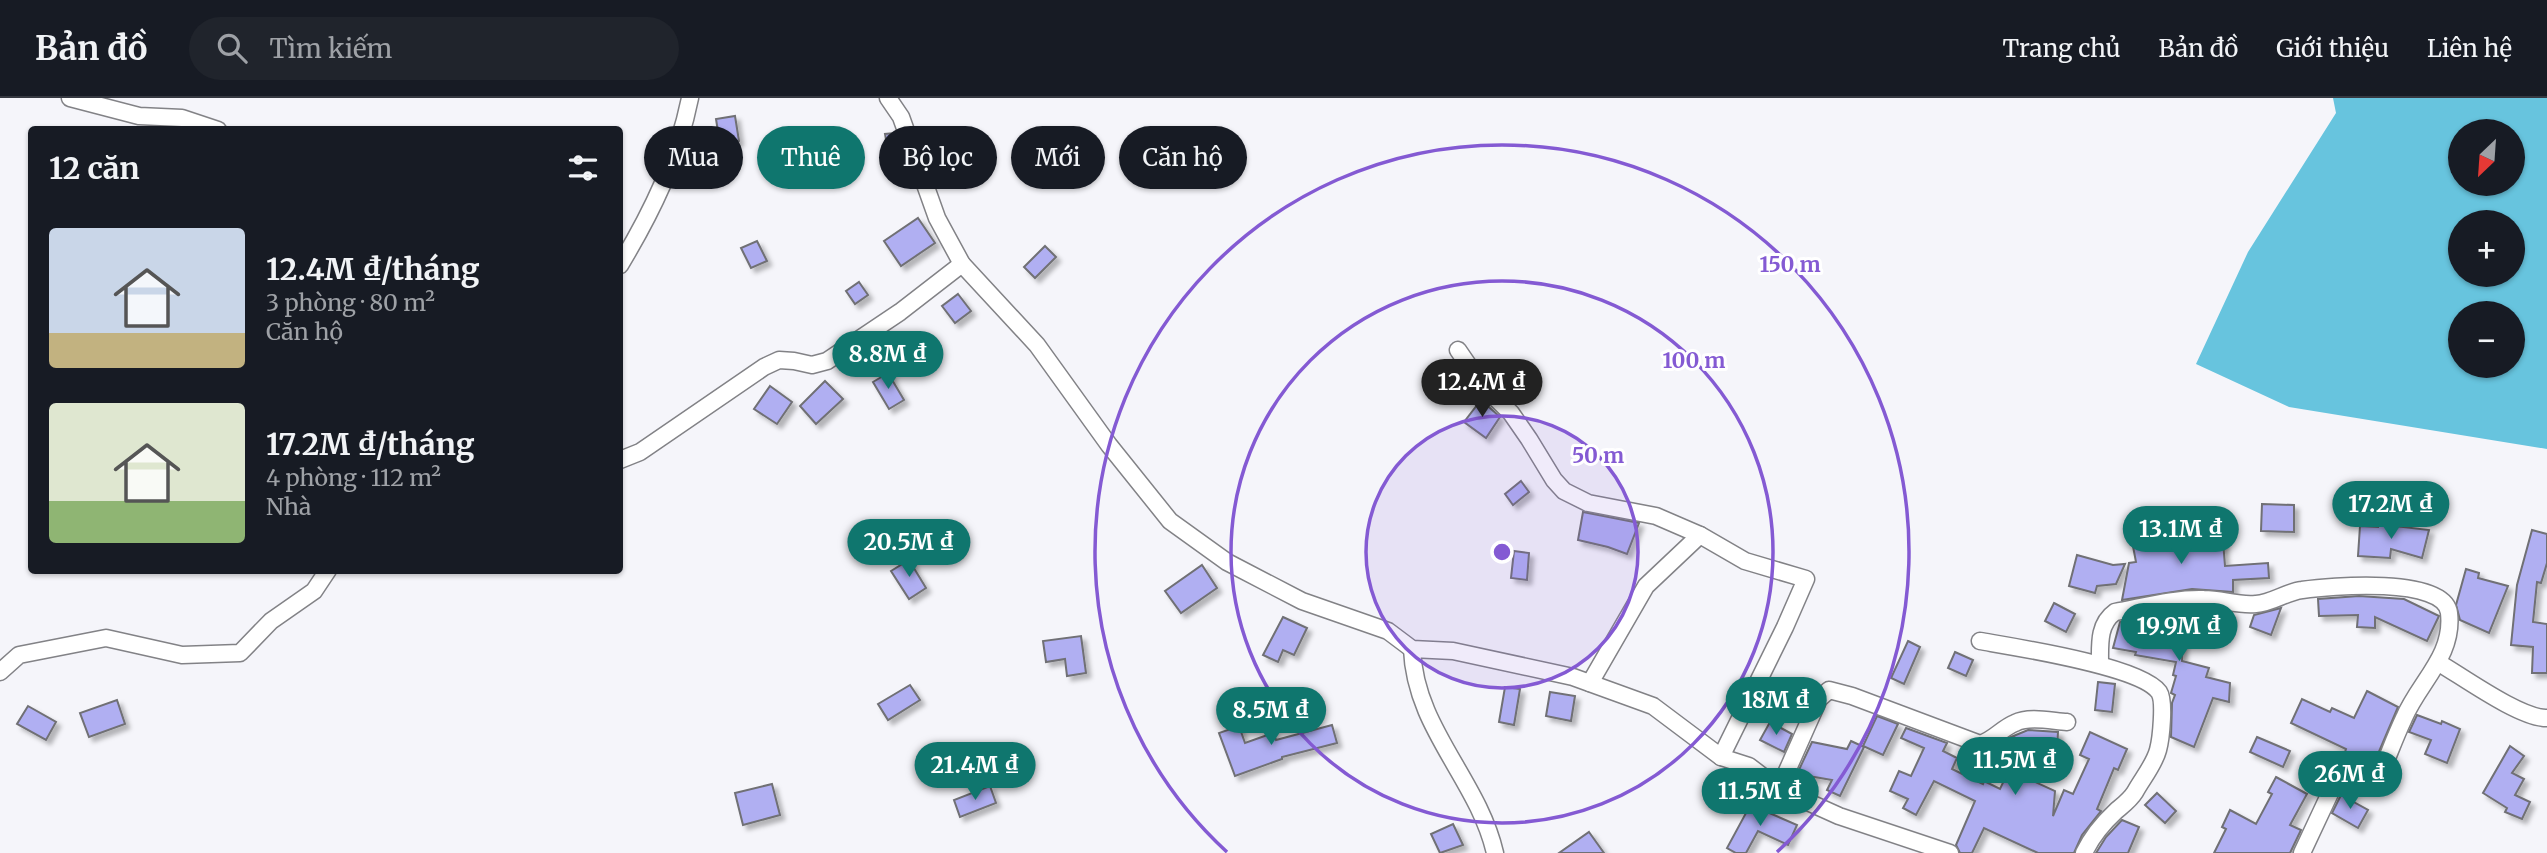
<!DOCTYPE html>
<html lang="vi">
<head>
<meta charset="utf-8">
<style>
  :root { --surface:#171b24; --page:#20242c; --text:#f1f3f6; --muted:#9ea1a6; --line:#363941; --accent:#0f766e }
  body { margin:0; font-family:Merriweather,serif; background:var(--page); color:var(--text); height:100vh; display:flex; flex-direction:column; font-size:26px; white-space:nowrap }
  * { box-sizing:border-box; margin:0 }
  p { font-size:23px; color:var(--muted) }
  .icon { flex:none; width:38px; height:38px; fill:none; stroke:currentColor; stroke-width:2; stroke-linecap:round; stroke-linejoin:round }
  .map { position:relative; flex:1; overflow:hidden }
  .sheet { position:absolute; left:28px; top:28px; width:595px; height:448px; display:flex; flex-direction:column; background:var(--surface); border-radius:7px; box-shadow:0 2px 5px #0004 }
  .sheet>* { flex:none }
  .banner { position:absolute; left:644px; top:28px; width:665px; height:63px; display:flex; gap:14px }
  .needle { width:46px; rotate:205deg }
  .tools { position:absolute; left:2448px; top:21px; display:grid; gap:14px }
  .tools a { display:grid; place-items:center; width:77px; height:77px; border-radius:50%; background:var(--surface); box-shadow:0 2px 5px #0004; font-size:35px }
  .price { position:absolute; translate:-50% -60px; padding:0 16px; border-radius:24px; background:var(--accent); color:#fff; font-size:23px; line-height:46px; filter:drop-shadow(0 2px 4px #0008) }
  .price::after { content:''; position:absolute; left:50%; top:42px; width:21px; height:16px; margin-left:-10px; background:inherit; clip-path:polygon(0 0,100% 0,50% 100%) }
  .price.current { background:#222; color:#fff }
  ul { padding:0; list-style:none }
  li { display:flex; align-items:center; gap:21px; height:175px; padding:0 21px }
  li span { display:grid; place-items:center; flex:none; width:196px; height:140px; border-radius:7px; color:#555 }
  li>.icon { margin-inline-start:auto }
  span .icon { width:84px; height:84px; fill:#fffc; stroke-width:1 }
  li b { font-size:30px }
  h2 { display:flex; justify-content:space-between; align-items:center; height:84px; padding:0 21px; font-size:30px }
  .tag { padding:0 24px; border-radius:32px; background:var(--surface); box-shadow:0 2px 5px #0004; font-size:24px; line-height:63px }
  .tag.current { background:var(--accent); color:#fff }
  header { display:flex; align-items:center; gap:42px; box-sizing:border-box; height:98px; padding:0 35px; background:var(--surface); border-bottom:2px solid var(--line) }
  header strong { font-size:33px }
  nav { display:flex; gap:38px; margin-inline-start:auto; font-size:24px }
  .search { width:490px; height:63px; background:var(--page); display:flex; align-items:center; gap:18px; box-sizing:border-box; padding:0 24px; border-radius:38px; color:var(--muted); font-size:26px }
  .map>svg:first-child { display:block }
  .water { fill:#67c4de; fill-rule:evenodd }
  .building { fill:#b0aff2; stroke:#707074; stroke-width:2; filter:url(#shadow) }
  .lines { fill:none; stroke-linecap:round; stroke-linejoin:round }
  .minor-casing { stroke:#828286; stroke-width:19 }
  .minor { stroke:#fff; stroke-width:16 }
  .ring { fill:none; stroke:#845ad3; stroke-width:3.5 }
  .centre { fill:#845ad3; stroke:#fff; stroke-width:3.5 }
  .ring-label { font-size:21px; text-anchor:middle; font-weight:bold; fill:#845ad3; stroke:#fff; stroke-width:6; stroke-linejoin:round; paint-order:stroke }
</style>
</head>
<body>
<header>
<strong>Bản đồ</strong>
<div class="search"><svg class="icon" aria-label="search" viewBox="0 0 24 24"><circle cx="10" cy="10" r="6"/><path d="M15 15l6 6"/></svg>Tìm kiếm</div>
<nav><a>Trang chủ</a><a>Bản đồ</a><a>Giới thiệu</a><a>Liên hệ</a></nav>
</header>
<div class="map">
<svg width="2547" height="755" viewBox="0 0 2547 755">
  <defs>
    <filter id="shadow"><feDropShadow dx="4.5" dy="4.5" stdDeviation="2" flood-color="#0004"/></filter>
  </defs>
  <rect width="100%" height="100%" fill="#f5f5fa"/>
  <path class="water" d="M 2333,0 L 2547,0 L 2547,351 L 2289,309 L 2196,266 L 2248,154 L 2336,15 ZM 2460,33 L 2513,33 L 2513,86 L 2460,86 ZM 2460,124 L 2513,124 L 2513,177 L 2460,177 ZM 2460,215 L 2513,215 L 2513,268 L 2460,268 Z"/>
  <g class="building">
    <polygon points="735,18 739,43 720,46 716,21"/>
    <polygon points="895,35 908,71 900,73 897,51 888,53 885,36"/>
    <polygon points="918,120 935,145 901,168 884,143"/>
    <polygon points="757,143 767,163 751,170 741,150"/>
    <polygon points="1045,148 1056,159 1035,180 1024,169"/>
    <polygon points="859,184 868,197 855,206 846,193"/>
    <polygon points="958,196 971,213 955,225 942,208"/>
    <polygon points="888,275 904,302 889,311 873,284"/>
    <polygon points="825,283 843,301 816,326 800,308"/>
    <polygon points="770,288 792,304 777,326 754,311"/>
    <polygon points="1481,302 1500,319 1486,340 1464,324"/>
    <polygon points="1521,383 1529,394 1513,407 1505,396"/>
    <polygon points="2262,406 2294,407 2294,434 2261,433"/>
    <polygon points="1583,414 1639,425 1627,456 1608,449 1578,442"/>
    <polygon points="2146,419 2151,446 2223,443 2225,468 2268,465 2269,480 2233,482 2233,494 2192,491 2122,502 2129,465 2136,464 2128,422"/>
    <polygon points="2378,426 2429,432 2422,460 2391,451 2390,460 2358,458 2360,428 2378,429"/>
    <polygon points="2532,432 2547,436 2547,465 2541,485 2537,484 2533,524 2547,526 2547,575 2532,575 2533,549 2511,547 2517,487"/>
    <polygon points="1514,453 1529,455 1527,482 1511,480"/>
    <polygon points="2077,457 2113,467 2125,466 2116,486 2097,488 2095,495 2069,488"/>
    <polygon points="909,462 926,490 909,501 891,473"/>
    <polygon points="1202,467 1217,490 1181,515 1165,493"/>
    <polygon points="2466,471 2479,475 2478,480 2508,488 2489,535 2460,522 2456,507"/>
    <polygon points="2359,498 2404,501 2439,518 2427,543 2375,519 2375,530 2357,529 2358,517 2319,518 2318,501"/>
    <polygon points="2054,505 2075,516 2066,534 2045,523"/>
    <polygon points="2281,510 2271,537 2250,529 2254,517"/>
    <polygon points="2182,512 2210,512 2232,515 2232,522 2222,519 2222,535 2183,535 2182,563 2209,570 2206,579 2230,585 2229,604 2213,600 2194,649 2171,639 2172,605 2175,597 2171,595 2176,578 2173,577 2176,564 2135,557 2136,554 2113,550 2120,524"/>
    <polygon points="1283,519 1307,530 1294,557 1283,552 1278,564 1263,557"/>
    <polygon points="1081,538 1086,575 1067,578 1065,561 1046,564 1043,543"/>
    <polygon points="1908,543 1920,549 1904,586 1891,580"/>
    <polygon points="1955,554 1973,562 1966,578 1948,570"/>
    <polygon points="2098,584 2115,586 2112,614 2095,612"/>
    <polygon points="910,587 920,602 888,622 878,606"/>
    <polygon points="1505,589 1520,591 1514,627 1499,624"/>
    <polygon points="2367,593 2398,609 2372,670 2344,657 2346,651 2291,625 2302,601 2330,614 2332,610 2354,620"/>
    <polygon points="1550,594 1575,598 1571,623 1546,618"/>
    <polygon points="117,602 125,626 89,639 80,615"/>
    <polygon points="28,608 56,624 46,642 17,626"/>
    <polygon points="2417,617 2441,626 2442,623 2460,631 2447,665 2425,656 2431,642 2409,634"/>
    <polygon points="1877,618 1898,626 1883,657 1863,648"/>
    <polygon points="1770,624 1792,636 1784,654 1760,642"/>
    <polygon points="1332,627 1337,645 1282,659 1282,661 1235,678 1219,635 1239,628 1245,645 1273,635 1276,642"/>
    <polygon points="1906,630 1947,645 1943,653 1957,660 1952,671 1983,686 1984,683 2000,691 2009,672 2055,693 2053,718 2064,692 2073,696 2089,661 2080,657 2090,634 2127,651 2118,672 2114,670 2097,711 2101,713 2082,737 2074,755 2038,755 1984,730 1972,755 1960,755 1956,747 1975,703 1934,683 1916,717 1903,710 1908,701 1890,693 1899,673 1911,678 1924,650 1901,640"/>
    <polygon points="2028,632 2058,634 2057,652 2030,650 2031,643 2011,639"/>
    <polygon points="2257,639 2290,653 2283,669 2250,654"/>
    <polygon points="1851,643 1864,649 1840,698 1827,692 1832,682 1797,676 1812,644 1847,651"/>
    <polygon points="2510,648 2524,658 2512,675 2524,681 2515,697 2530,704 2522,721 2505,714 2507,710 2483,695"/>
    <polygon points="2276,679 2307,696 2290,727 2301,732 2290,755 2214,755 2226,731 2222,729 2230,712 2256,726 2272,696 2268,694"/>
    <polygon points="1743,684 1758,689 1751,705 1736,701"/>
    <polygon points="772,686 780,717 743,727 735,695"/>
    <polygon points="990,688 996,705 960,719 954,702"/>
    <polygon points="2157,695 2176,713 2165,725 2145,707"/>
    <polygon points="2341,697 2368,712 2358,730 2332,715"/>
    <polygon points="1753,702 1769,711 1767,714 1797,727 1788,747 1758,733 1746,755 1736,755 1727,750"/>
    <polygon points="2122,722 2139,729 2128,755 2096,755 2106,739"/>
    <polygon points="1453,726 1463,747 1440,755 1431,736"/>
    <polygon points="1589,734 1604,755 1559,755"/>
  </g>
  <g class="lines">
    <g class="minor-casing">
      <g id="minor">
        <polyline points="70,0 139,18 182,20 218,32"/>
        <polyline points="888,0 901,19 937,120 962,166 1037,247 1109,347 1170,423 1227,464 1302,503 1388,533 1412,551 1453,553 1573,579 1653,608 1721,659 1749,668 1779,691 1839,718 1950,755"/>
        <path d="M 620,167 C 652,114 678,60 690,0"/>
        <polyline points="1458,252 1482,287 1511,315 1529,341 1554,382 1564,393 1588,405 1656,418 1700,437 1745,463 1806,481 1785,529 1721,659"/>
        <polyline points="620,362 640,354 764,269 779,262 794,263 812,267 827,263 900,214 962,166"/>
        <path d="M 1980,543 C 2014,549 2140,568 2159,594 C 2165,603 2161,641 2158,652 C 2154,667 2142,681 2135,694 C 2130,702 2123,707 2116,713 C 2102,726 2092,738 2084,755"/>
        <path d="M 1412,551 C 1415,631 1478,681 1495,755"/>
        <path d="M 2439,565 C 2463,579 2521,621 2547,620"/>
        <path d="M 2100,566 C 2100,547 2098,526 2115,514 C 2143,509 2174,500 2204,501 C 2222,501 2238,508 2256,506 C 2272,505 2286,494 2302,492 C 2329,488 2445,478 2449,515 C 2454,558 2419,584 2404,620 C 2394,641 2387,662 2377,684 L 2347,674 L 2331,693 L 2302,755"/>
        <polyline points="0,574 19,557 106,540 182,557 240,555 271,523 314,493 328,472"/>
        <polyline points="1590,585 1646,488 1700,437"/>
        <path d="M 1779,691 L 1819,601 L 1829,592 L 1852,598 L 1980,646 C 1994,642 2002,630 2015,625 C 2029,618 2051,623 2067,624"/>
      </g>
    </g>
    <use href="#minor" class="minor"/>
  </g>
  <circle cx="1502" cy="454" r="136" fill="#845ad3" fill-opacity=".12"/>
  <g class="ring">
    <circle cx="1502" cy="454" r="136"/>
    <circle cx="1502" cy="454" r="271"/>
    <path d="M1227 754A407 407 0 1 1 1777 754"/>
  </g>
  <circle cx="1502" cy="454" r="10" class="centre"/>
  <g class="ring-label">
    <text x="1790" y="174">150 m</text>
    <text x="1694" y="270">100 m</text>
    <text x="1598" y="365">50 m</text>
  </g>
</svg>
<div class="tools">
<a><svg class="needle" viewBox="-14 -14 28 28"><path d="M0-13l5 13h-10z" fill="#e53935"/><path d="M0 13l5-13h-10z" fill="#9ea1a6"/></svg></a>
<a>+</a>
<a>−</a>
</div>
<b class="price" style="left:888px;top:293px">8.8M ₫</b>
<b class="price current" style="left:1482px;top:321px">12.4M ₫</b>
<b class="price" style="left:2391px;top:443px">17.2M ₫</b>
<b class="price" style="left:2181px;top:468px">13.1M ₫</b>
<b class="price" style="left:909px;top:481px">20.5M ₫</b>
<b class="price" style="left:2179px;top:565px">19.9M ₫</b>
<b class="price" style="left:1776px;top:639px">18M ₫</b>
<b class="price" style="left:1271px;top:649px">8.5M ₫</b>
<b class="price" style="left:2015px;top:699px">11.5M ₫</b>
<b class="price" style="left:975px;top:704px">21.4M ₫</b>
<b class="price" style="left:2350px;top:713px">26M ₫</b>
<b class="price" style="left:1760px;top:730px">11.5M ₫</b>
<div class="banner">
<a class="tag">Mua</a>
<a class="tag current">Thuê</a>
<a class="tag">Bộ lọc</a>
<a class="tag">Mới</a>
<a class="tag">Căn hộ</a>
</div>
<section class="sheet">
<h2>12 căn<svg class="icon" aria-label="filters" viewBox="0 0 24 24"><path d="M4 7h16M4 17h16"/><circle cx="9" cy="7" r="2"/><circle cx="15" cy="17" r="2"/></svg></h2>
<ul>
<li><span style="background:linear-gradient(#c9d6e8 75%,#c2b280 0)"><svg class="icon" aria-label="home" viewBox="0 0 24 24"><path d="M3 11l9-7 9 7M6 9v11h12V9"/></svg></span><div><b>12.4M ₫/tháng</b><p>3 phòng · 80 m²</p><p>Căn hộ</p></div></li>
<li><span style="background:linear-gradient(#dfe7d0 70%,#8fb573 0)"><svg class="icon" aria-label="home" viewBox="0 0 24 24"><path d="M3 11l9-7 9 7M6 9v11h12V9"/></svg></span><div><b>17.2M ₫/tháng</b><p>4 phòng · 112 m²</p><p>Nhà</p></div></li>
</ul>
</section>
</div>
</body>
</html>
